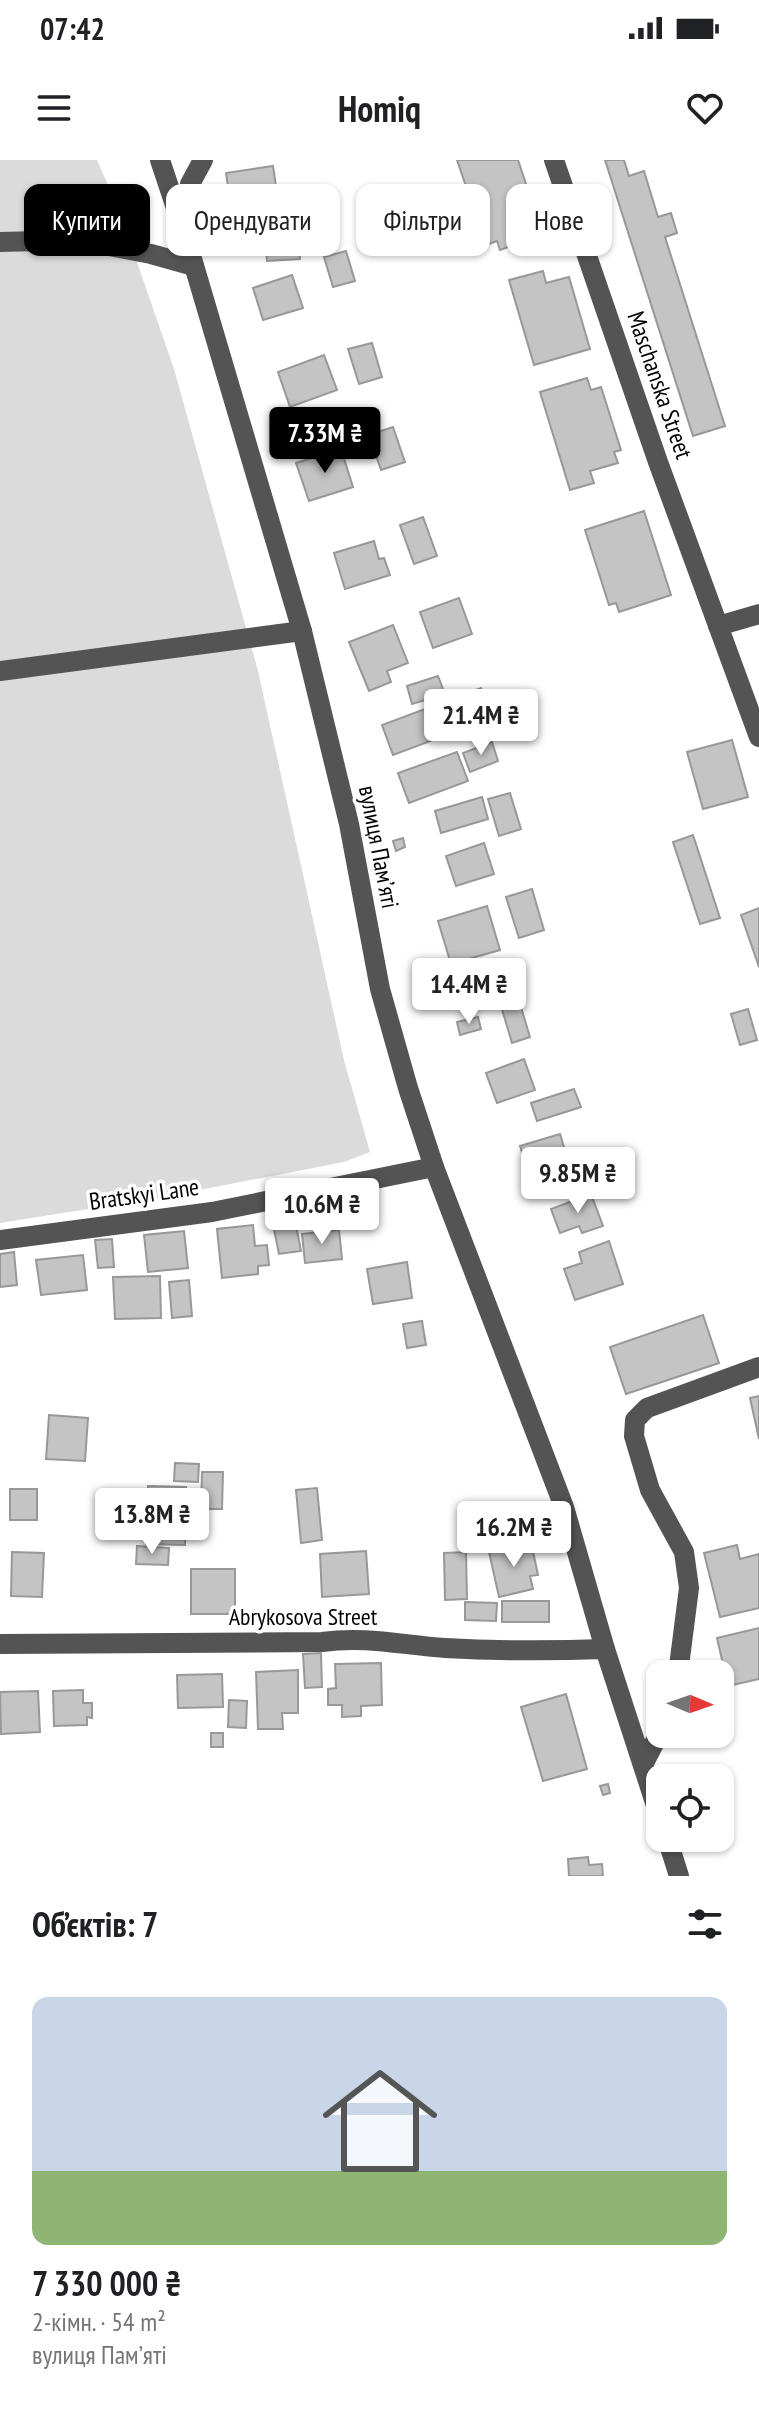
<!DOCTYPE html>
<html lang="uk">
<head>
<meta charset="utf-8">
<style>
  :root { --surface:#fff; --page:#f6f6f6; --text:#202124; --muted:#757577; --accent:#000 }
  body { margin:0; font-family:"PT Sans Narrow",sans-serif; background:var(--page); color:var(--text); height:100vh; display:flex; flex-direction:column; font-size:30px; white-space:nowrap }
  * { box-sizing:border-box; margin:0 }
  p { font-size:26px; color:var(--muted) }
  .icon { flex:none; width:44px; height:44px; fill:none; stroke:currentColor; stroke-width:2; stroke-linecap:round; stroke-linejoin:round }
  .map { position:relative; height:1716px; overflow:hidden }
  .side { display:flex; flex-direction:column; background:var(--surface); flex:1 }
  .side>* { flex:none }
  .guide { position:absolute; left:24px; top:24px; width:712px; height:72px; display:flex; gap:16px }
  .needle { width:52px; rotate:92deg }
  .buttons { position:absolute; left:646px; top:1500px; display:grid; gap:16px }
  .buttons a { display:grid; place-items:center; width:88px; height:88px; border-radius:16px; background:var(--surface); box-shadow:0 2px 6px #0004; font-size:40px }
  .price { position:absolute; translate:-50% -68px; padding:0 18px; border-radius:8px; background:#fff; color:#222; font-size:26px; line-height:52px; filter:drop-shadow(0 2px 4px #0008) }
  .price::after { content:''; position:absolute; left:50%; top:48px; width:24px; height:18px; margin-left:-12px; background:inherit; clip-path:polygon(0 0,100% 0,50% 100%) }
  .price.current { background:var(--accent); color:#fff }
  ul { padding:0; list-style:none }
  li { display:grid; align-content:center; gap:16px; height:424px; padding:0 32px }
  li span { display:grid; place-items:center; height:248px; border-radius:16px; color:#555 }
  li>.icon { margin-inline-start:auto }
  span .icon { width:144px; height:144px; fill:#fffc; stroke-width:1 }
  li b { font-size:34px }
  h2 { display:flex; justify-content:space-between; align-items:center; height:96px; padding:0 32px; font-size:34px }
  .tag { padding:0 28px; border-radius:16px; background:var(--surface); box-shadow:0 2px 6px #0004; font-size:28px; line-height:72px }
  .tag.current { background:var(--accent); color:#fff }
  .status { display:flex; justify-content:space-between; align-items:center; height:56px; padding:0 40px; background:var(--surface); direction:ltr }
  .status svg { height:22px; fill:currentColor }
  header { display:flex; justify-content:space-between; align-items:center; height:104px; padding:0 32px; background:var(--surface); font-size:36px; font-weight:700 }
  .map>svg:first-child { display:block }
  .green { fill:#dbdbdb }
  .building { fill:#c4c4c4; stroke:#989898; stroke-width:2 }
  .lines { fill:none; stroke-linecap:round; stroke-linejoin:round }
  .minor { stroke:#545454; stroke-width:20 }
  .labels { text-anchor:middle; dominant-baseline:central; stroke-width:7; stroke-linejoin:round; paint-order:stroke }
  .street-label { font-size:24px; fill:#000; stroke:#fff }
</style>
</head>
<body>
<div class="status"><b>07:42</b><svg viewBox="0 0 49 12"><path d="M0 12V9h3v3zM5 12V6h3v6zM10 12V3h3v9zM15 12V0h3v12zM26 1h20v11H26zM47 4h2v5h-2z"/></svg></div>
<header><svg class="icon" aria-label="menu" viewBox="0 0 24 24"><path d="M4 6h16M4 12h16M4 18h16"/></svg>Homiq<svg class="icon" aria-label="heart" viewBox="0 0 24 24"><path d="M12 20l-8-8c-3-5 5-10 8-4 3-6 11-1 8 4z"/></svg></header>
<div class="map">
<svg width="759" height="1716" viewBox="0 0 759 1716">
  <rect width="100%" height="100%" fill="#fff"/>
  <polygon class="green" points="0,0 97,0 119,50 174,209 258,511 344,900 370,992 344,1002 158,1038 0,1063"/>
  <g class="building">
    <polygon points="457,0 518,0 543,75 500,90 497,81 486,85"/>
    <polygon points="605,0 624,0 629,16 644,11 658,57 671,53 677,73 665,77 725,266 693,276"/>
    <polygon points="273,6 280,53 233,59 226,13"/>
    <polygon points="552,34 558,51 538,58 532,41"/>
    <polygon points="297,62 300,99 267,101 264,65"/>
    <polygon points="249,69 252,86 224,90 221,73"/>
    <polygon points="346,91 355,121 333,127 324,97"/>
    <polygon points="543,111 546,123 569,117 590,189 534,205 509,120"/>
    <polygon points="292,115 303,148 263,160 253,128"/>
    <polygon points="372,183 382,217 359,224 348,189"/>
    <polygon points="324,195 337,230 290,247 278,212"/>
    <polygon points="587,218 591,230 601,227 621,290 614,292 618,303 590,311 594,323 570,330 540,232"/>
    <polygon points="393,267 405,302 381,310 369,275"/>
    <polygon points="341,289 353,327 309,341 296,303"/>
    <polygon points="644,351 671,435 619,452 616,443 609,445 585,370"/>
    <polygon points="423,357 437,396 414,404 400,365"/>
    <polygon points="374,381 379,399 384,398 390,415 345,429 334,393"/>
    <polygon points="459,438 472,474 433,488 420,452"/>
    <polygon points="393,465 408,503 387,511 391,522 369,531 349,482"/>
    <polygon points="438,516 445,534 412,544 407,526"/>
    <polygon points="481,528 487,546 447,561 441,543"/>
    <polygon points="441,543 452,573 393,595 382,565"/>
    <polygon points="732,580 748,637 703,649 687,592"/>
    <polygon points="492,582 498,601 470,612 463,593"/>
    <polygon points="457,592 468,621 409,643 398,613"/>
    <polygon points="510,633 521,669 499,676 488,639"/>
    <polygon points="482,637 488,659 441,673 435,651"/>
    <polygon points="693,675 720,758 700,764 673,682"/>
    <polygon points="403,678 405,687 396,691 393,681"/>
    <polygon points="484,683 494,714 456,726 446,696"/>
    <polygon points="532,729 544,770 519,778 506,737"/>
    <polygon points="487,746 500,790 451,804 438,761"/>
    <polygon points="759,748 759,807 741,755"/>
    <polygon points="519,841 530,877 512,883 501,846"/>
    <polygon points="748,849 757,880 740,885 731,854"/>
    <polygon points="478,857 481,869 460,875 457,862"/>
    <polygon points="524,899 535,930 497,943 486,913"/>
    <polygon points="574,929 581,947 537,961 531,943"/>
    <polygon points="560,974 570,1007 530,1019 520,986"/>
    <polygon points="591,1034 603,1066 582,1073 579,1066 560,1073 551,1049"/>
    <polygon points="295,1060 301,1091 279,1094 273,1064"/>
    <polygon points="253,1065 255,1086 267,1085 269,1105 258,1106 258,1114 222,1118 217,1069"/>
    <polygon points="339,1070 342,1099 305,1103 302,1074"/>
    <polygon points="184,1071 188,1108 148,1112 144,1075"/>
    <polygon points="112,1079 114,1107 98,1108 95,1080"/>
    <polygon points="609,1081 623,1124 575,1140 564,1109 582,1103 579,1092"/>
    <polygon points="14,1092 17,1125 0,1127 0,1094"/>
    <polygon points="83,1095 87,1130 41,1135 36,1100"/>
    <polygon points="407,1102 412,1138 373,1144 367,1109"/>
    <polygon points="160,1116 161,1158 115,1159 113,1117"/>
    <polygon points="189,1120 192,1156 172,1158 169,1122"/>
    <polygon points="703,1155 719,1203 626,1234 610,1187"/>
    <polygon points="422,1161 426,1185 407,1188 403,1164"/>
    <polygon points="759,1236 759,1279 750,1238"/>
    <polygon points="49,1255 88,1258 85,1301 46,1299"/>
    <polygon points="175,1303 199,1304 198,1322 174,1321"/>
    <polygon points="202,1312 223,1312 222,1349 201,1349"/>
    <polygon points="148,1326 186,1327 185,1385 146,1384"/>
    <polygon points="317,1328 322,1380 301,1383 296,1330"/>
    <rect x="10" y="1329" width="27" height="31"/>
    <polygon points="531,1382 538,1415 530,1416 533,1429 499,1437 489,1392"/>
    <polygon points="737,1385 740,1399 759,1394 759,1448 720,1457 704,1393"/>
    <polygon points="137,1386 169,1388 168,1405 136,1404"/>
    <polygon points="366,1391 369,1434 322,1437 320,1394"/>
    <polygon points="12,1392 44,1393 42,1437 11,1436"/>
    <polygon points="466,1392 467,1439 445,1440 444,1393"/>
    <rect x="191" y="1409" width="44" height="45"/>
    <rect x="502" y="1441" width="47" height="21"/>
    <polygon points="465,1442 497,1443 496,1461 465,1460"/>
    <polygon points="759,1468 759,1519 728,1526 717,1478"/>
    <polygon points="321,1493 322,1527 305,1528 303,1494"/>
    <polygon points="381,1503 382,1545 361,1546 361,1556 342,1557 342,1545 328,1545 328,1529 336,1528 335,1504"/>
    <polygon points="298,1510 298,1553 282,1553 283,1569 258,1569 256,1512"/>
    <polygon points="222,1514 223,1547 178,1548 177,1515"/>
    <polygon points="83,1530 83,1543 92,1543 92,1558 87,1557 87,1565 54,1566 53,1531"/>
    <polygon points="38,1531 40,1572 1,1574 0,1532"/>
    <polygon points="566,1534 587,1609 543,1621 521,1547"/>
    <polygon points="229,1540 247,1541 246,1568 228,1567"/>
    <rect x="211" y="1573" width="12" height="14"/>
    <polygon points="608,1624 610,1633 603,1635 600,1626"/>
    <polygon points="588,1697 589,1705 602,1704 603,1716 569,1716 568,1699"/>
  </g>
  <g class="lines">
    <g class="minor">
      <polyline points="160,0 185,75 302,471 349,664 380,829 408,928 434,1007 564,1347 605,1489 660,1658"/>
      <polyline points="554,0 658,302 759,577"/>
      <polyline points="186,69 190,24 203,0"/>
      <polyline points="0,82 78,80 151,94 194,106"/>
      <polyline points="718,466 759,454"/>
      <polyline points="0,511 302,471"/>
      <polyline points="0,1080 212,1052 434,1007"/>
      <path d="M 0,1484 L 322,1482 C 366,1476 401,1485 445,1488 C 499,1491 551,1491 605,1489"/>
      <polyline points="678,1514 689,1428 684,1392 650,1330 634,1276 635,1260 647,1248 759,1207"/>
      <polyline points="643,1605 660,1572"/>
      <polyline points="667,1678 679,1716"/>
    </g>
  </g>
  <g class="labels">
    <g class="street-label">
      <text transform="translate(660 225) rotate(71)">Maschanska Street</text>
      <text transform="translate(379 687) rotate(79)">вулиця Памʼяті</text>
      <text transform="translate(144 1034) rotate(-8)">Bratskyi Lane</text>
      <text x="303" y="1456">Abrykosova Street</text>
    </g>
  </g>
</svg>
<div class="buttons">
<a><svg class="needle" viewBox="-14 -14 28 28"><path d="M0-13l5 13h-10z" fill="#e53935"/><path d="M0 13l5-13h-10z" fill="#757577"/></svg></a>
<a><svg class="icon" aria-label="locate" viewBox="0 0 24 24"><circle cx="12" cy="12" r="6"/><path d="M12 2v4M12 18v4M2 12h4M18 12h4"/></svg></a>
</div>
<b class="price current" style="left:325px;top:315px">7.33M ₴</b>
<b class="price" style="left:481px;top:597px">21.4M ₴</b>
<b class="price" style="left:469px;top:866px">14.4M ₴</b>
<b class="price" style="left:578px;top:1055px">9.85M ₴</b>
<b class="price" style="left:322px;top:1086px">10.6M ₴</b>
<b class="price" style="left:152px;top:1396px">13.8M ₴</b>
<b class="price" style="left:514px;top:1409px">16.2M ₴</b>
<div class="guide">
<a class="tag current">Купити</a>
<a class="tag">Орендувати</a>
<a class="tag">Фільтри</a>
<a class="tag">Нове</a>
</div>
</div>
<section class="side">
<h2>Об’єктів: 7<svg class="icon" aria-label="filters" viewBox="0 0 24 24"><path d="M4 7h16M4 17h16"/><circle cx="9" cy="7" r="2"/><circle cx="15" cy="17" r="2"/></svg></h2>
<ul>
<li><span style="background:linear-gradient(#c9d6e8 70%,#8fb573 0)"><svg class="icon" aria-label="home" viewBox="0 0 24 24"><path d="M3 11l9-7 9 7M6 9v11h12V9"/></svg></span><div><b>7 330 000 ₴</b><p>2-кімн. · 54 m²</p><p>вулиця Памʼяті</p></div></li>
</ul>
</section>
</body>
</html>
